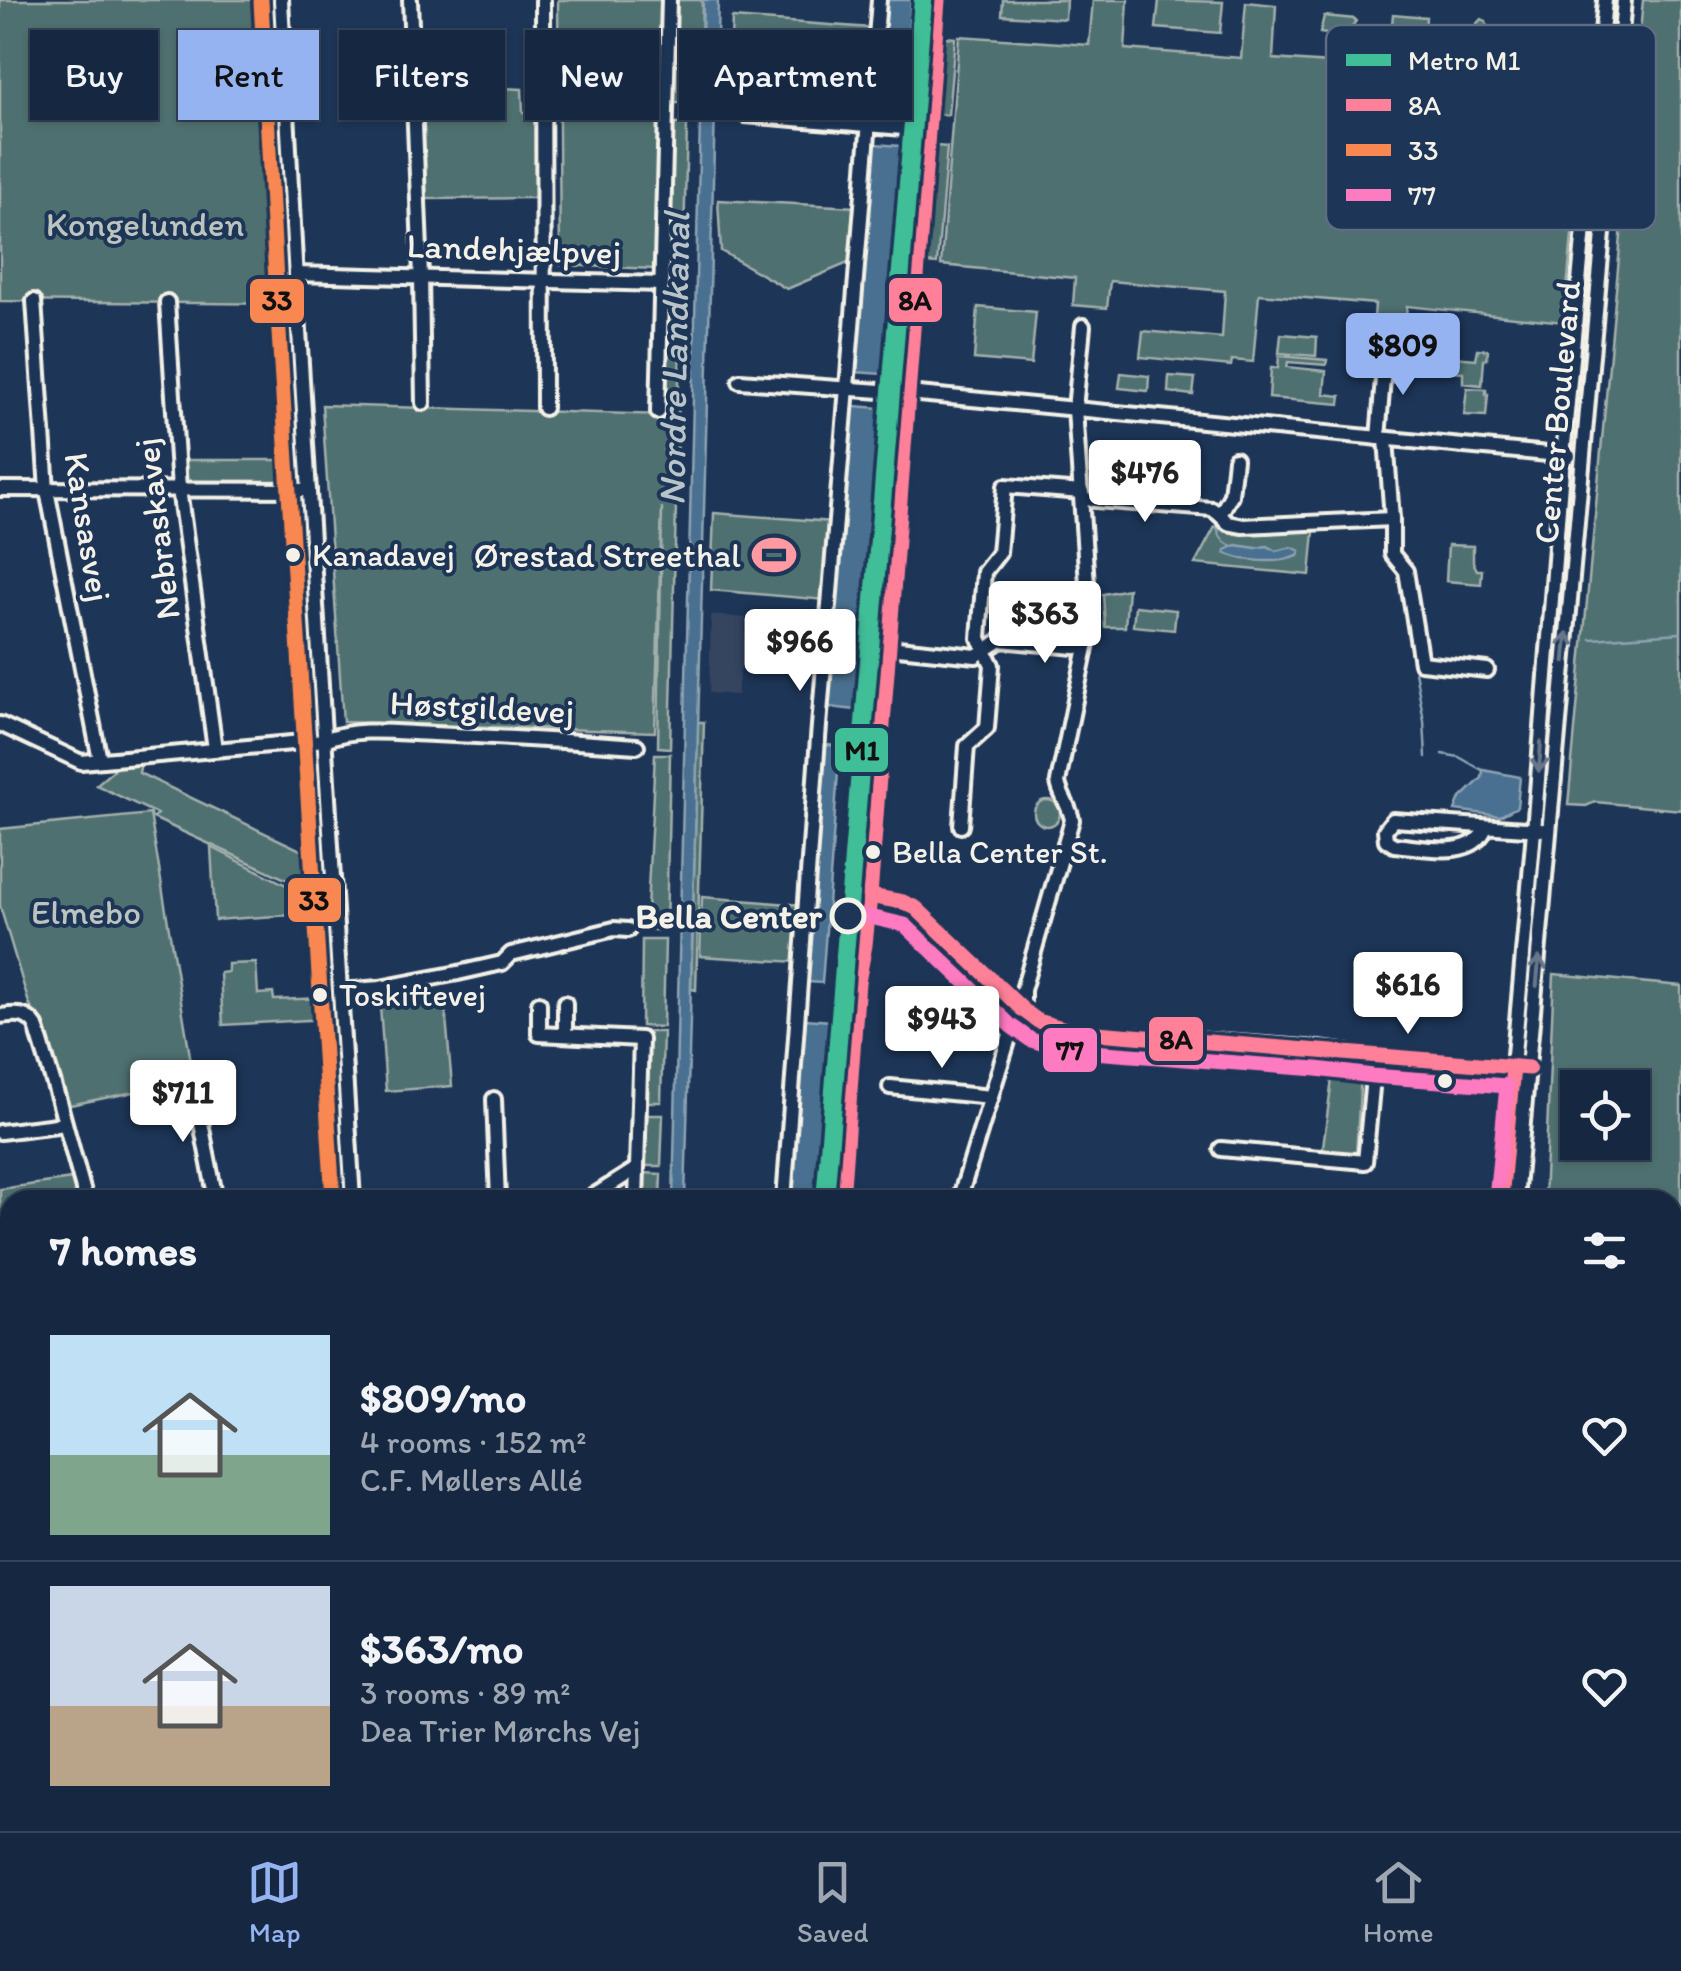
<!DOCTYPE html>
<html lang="en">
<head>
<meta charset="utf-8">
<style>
  :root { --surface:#162841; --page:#1f3048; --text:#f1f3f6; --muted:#9ea6b1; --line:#35445a; --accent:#95b2f1 }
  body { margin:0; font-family:Itim,sans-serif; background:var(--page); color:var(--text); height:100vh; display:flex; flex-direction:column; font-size:38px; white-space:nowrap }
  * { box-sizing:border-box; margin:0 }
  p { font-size:32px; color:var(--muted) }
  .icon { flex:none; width:55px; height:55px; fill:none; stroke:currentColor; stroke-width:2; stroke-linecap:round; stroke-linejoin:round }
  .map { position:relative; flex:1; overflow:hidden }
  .side { position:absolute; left:0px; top:1190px; width:1682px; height:642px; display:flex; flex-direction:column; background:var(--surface); border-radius:30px 30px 0 0; box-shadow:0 2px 8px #0004,0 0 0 2px var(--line) }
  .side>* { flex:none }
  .banner { position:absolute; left:30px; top:30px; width:1000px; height:90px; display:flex; gap:20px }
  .tools { position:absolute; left:1560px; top:1070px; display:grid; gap:20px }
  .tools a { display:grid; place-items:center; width:90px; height:90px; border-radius:0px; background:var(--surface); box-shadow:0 2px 8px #0004,0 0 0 2px var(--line); font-size:50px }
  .price { position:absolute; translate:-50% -85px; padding:0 22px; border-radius:10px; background:#fff; color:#222; font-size:32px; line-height:65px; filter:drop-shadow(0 2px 5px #0008) }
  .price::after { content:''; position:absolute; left:50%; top:60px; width:30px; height:22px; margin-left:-15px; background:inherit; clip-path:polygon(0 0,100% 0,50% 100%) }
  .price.selected { background:var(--accent); color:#111 }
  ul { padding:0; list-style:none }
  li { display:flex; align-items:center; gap:30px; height:250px; padding:0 50px }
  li+li { border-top:2px solid var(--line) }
  li span { display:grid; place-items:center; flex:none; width:280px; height:200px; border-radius:0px; color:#555 }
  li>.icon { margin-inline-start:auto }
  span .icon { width:120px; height:120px; fill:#fffc; stroke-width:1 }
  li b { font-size:42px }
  h2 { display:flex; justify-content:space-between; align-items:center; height:120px; padding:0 50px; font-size:42px }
  .tag { padding:0 35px; border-radius:0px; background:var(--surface); box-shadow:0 2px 8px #0004,0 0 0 2px var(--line); font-size:35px; line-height:90px }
  .tag.selected { background:var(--accent); color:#111 }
  .tab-bar { display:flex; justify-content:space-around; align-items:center; height:140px; border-top:2px solid var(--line); background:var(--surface); font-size:28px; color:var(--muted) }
  .tab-bar a { display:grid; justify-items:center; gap:5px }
  .tab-bar .selected { color:var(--accent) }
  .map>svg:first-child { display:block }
  .built { fill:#344461 }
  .green { fill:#50706f; stroke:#a2b0ac; stroke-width:2.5; fill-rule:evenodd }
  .water { fill:#486f90; stroke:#8da3b3; stroke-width:2.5 }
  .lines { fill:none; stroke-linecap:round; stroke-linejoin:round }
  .stream { stroke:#8da3b3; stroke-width:2.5 }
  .minor-casing { stroke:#f4f1e8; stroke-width:20 }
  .minor { stroke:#1d3557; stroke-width:12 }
  .bus-1-casing { stroke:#1d3557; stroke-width:22 }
  .bus-2-casing { stroke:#1d3557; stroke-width:22 }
  .bus-3-casing { stroke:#1d3557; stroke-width:22 }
  .bus-1 { stroke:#ff8098; stroke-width:15 }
  .bus-2 { stroke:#f88751; stroke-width:15 }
  .bus-3 { stroke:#fe7ac1; stroke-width:15 }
  .metro-1-casing { stroke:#1d3557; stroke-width:25 }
  .metro-1 { stroke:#40be98; stroke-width:18 }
  .oneway { stroke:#68778a }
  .bus-dot { fill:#f4f1e8; stroke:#1d3557; stroke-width:4 }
  .stop-dot { fill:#1d3557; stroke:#f4f1e8; stroke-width:5 }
  .labels { text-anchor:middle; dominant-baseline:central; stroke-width:8; stroke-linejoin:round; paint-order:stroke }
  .bus-label { font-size:32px; fill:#f4f1e8; stroke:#1d3557; text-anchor:start }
  .park-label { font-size:35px; fill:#bbc4be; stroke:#1d3557 }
  .street-label { font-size:35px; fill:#f4f1e8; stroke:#1d3557 }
  .poi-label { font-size:35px; fill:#f4f1e8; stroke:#1d3557; text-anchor:end }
  .stop-label { font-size:35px; font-weight:bold; fill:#f4f1e8; stroke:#1d3557; text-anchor:end }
  .water-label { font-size:38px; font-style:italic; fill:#b8c4c9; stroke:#1d3557 }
  .key { fill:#1d3557; stroke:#5e6d82; stroke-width:2.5 }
  .key-label { font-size:28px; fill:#f4f1e8 }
  .line-badge { stroke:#1d3557; stroke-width:4 }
  .pale-badge-label { font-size:28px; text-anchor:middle; font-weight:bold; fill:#111 }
</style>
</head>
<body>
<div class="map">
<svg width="1681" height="1831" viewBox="0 0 1681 1831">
  <rect width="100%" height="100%" fill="#1d3557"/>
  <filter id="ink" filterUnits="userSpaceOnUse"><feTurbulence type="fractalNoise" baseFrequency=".01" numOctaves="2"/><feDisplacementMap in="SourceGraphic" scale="20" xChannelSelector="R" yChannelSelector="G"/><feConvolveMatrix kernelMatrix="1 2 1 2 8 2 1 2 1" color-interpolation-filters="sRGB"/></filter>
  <g filter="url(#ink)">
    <polygon class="built" points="711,615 746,618 745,638 769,641 779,647 777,672 740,669 737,695 709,693"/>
    <g class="green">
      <polygon points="0,0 264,0 280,304 0,301"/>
      <polygon points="558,0 662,0 655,269 560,265"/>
      <polygon points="674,0 702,0 700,103 671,103"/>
      <polygon points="1003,0 1066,0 1065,19 1002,15"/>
      <polygon points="1093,0 1128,0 1125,49 1241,58 1246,2 1276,5 1273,59 1388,67 1393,14 1426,17 1422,70 1586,83 1564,322 1407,306 1401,360 1371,357 1375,304 1259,294 1253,362 1232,360 1231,366 1140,357 1143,331 1222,338 1225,291 1110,281 1107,308 1073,305 1075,278 941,265 959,36 1089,45"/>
      <polygon points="1159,0 1223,2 1220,33 1156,28"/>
      <polygon points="1611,0 1619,0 1579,440 1572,439"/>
      <polygon points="1643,0 1681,0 1681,810 1595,802 1586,806 1568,805"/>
      <polygon points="1324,16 1355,19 1356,21 1345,37 1320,33"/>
      <polygon points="732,18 871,28 865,89 729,79"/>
      <path d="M 1481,19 L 1486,21 C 1488,29 1486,37 1483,44 L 1474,46 L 1468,43 L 1466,38 L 1470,31 Z"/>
      <polygon points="944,37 955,38 948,115 937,114"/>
      <polygon points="420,84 522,89 523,112 531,112 531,117 536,117 538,198 425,199"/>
      <polygon points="669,123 687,125 683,279 668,280"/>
      <polygon points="935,146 947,147 937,264 925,263"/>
      <polygon points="718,200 856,207 853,261 787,289 721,251"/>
      <polygon points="668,287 675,287 680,294 681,303 670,748 658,747 662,507 655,732 343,722 322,405 665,415"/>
      <polygon points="978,307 1036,312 1031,364 974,359"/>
      <polygon points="1281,334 1317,337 1316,356 1279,353"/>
      <polygon points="1478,349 1488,350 1487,359 1484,360 1482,385 1463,383 1463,372 1442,370 1443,356 1476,359"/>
      <polygon points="1279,356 1327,360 1326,365 1288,362 1287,367 1326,371 1324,394 1341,396 1340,404 1269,398 1271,368 1278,368"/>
      <polygon points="1121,373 1149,376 1148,391 1119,388"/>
      <polygon points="1169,376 1195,378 1193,395 1168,392"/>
      <polygon points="1467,388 1486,389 1486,394 1488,394 1486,416 1464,415"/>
      <polygon points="184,460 292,460 294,484 186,483"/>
      <polygon points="714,513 832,522 826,600 711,590"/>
      <polygon points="1215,527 1236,534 1314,531 1310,575 1195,564"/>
      <polygon points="1448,545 1473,546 1473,562 1477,570 1482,570 1481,584 1446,581"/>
      <polygon points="1128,589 1125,627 1105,627 1103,594"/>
      <polygon points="1135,606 1176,610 1174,630 1133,626"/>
      <polygon points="698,722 704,722 696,990 691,989"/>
      <polygon points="655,754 670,754 666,931 646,929"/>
      <polygon points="141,762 139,773 307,853 305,888 153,818 157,814 96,785 122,763"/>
      <circle cx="1047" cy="813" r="13"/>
      <polygon points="150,814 194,1080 70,1105 28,1000 0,906 0,829"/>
      <polygon points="211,847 318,901 320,913 215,920"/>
      <polygon points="702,897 802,905 797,962 700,956"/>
      <polygon points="642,940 665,940 663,1027 641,1026"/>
      <polygon points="256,963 258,994 273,993 274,1000 324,998 325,1019 223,1025 220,973 228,972 228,964"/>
      <path d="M 1554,974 L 1681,986 L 1681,1213 L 1673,1214 L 1672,1200 L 1544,1200 ZM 1578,1088 L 1632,1088 L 1632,1142 L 1578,1142 Z"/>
      <polygon points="444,994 452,1086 386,1091 380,1006"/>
      <polygon points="646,1032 663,1032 661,1102 644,1102"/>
      <polygon points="1334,1064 1361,1072 1356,1155 1322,1154"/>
      <polygon points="644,1115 663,1115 661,1166 643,1166"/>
      <polygon points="643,1173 661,1174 660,1200 642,1200"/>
      <polygon points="72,1179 78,1200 10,1200 10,1346 0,1347 0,1189"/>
      <polygon points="1672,1288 1681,1288 1681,1831 822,1831 823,1822 1672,1822"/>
      <polygon points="10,1590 10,1696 0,1698 0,1592"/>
      <polygon points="355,1823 428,1823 381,1831 335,1831 335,1829"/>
    </g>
    <g class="water">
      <polygon points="703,0 718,0 685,1200 673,1200"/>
      <polygon points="885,0 911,0 902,109 877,106"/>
      <polygon points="874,144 900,146 882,374 855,372"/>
      <polygon points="853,406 880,408 856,710 829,707"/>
      <path d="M 1236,545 L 1256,548 L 1267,546 L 1276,551 L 1292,547 L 1300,551 L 1298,556 C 1278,564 1244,562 1225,553 L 1225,550 Z"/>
      <polygon points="825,745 840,746 822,983 808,982"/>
      <polygon points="1483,770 1520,777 1517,807 1500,816 1455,810 1459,800 1482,778"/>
      <polygon points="805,1019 831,1021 816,1200 791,1200"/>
    </g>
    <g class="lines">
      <g class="stream">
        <polyline points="1422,158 1541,167"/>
        <path d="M 1218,527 C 1217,535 1225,544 1232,546"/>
        <polyline points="1399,582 1424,721 1426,757"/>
        <polyline points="1591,639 1681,633"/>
        <polyline points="1442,754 1459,757 1482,770"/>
        <polyline points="1672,1295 1681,1295"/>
        <polyline points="842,1831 842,1822"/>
        <polyline points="972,1831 972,1822"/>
        <polyline points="1401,1831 1403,1822"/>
      </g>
      <g class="minor-casing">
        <g id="minor">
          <polyline points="281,0 297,299 353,1200"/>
          <polyline points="410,0 421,276 423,403"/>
          <polyline points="543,0 544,408"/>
          <polyline points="745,115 928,130"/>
          <polyline points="296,274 661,284"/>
          <polyline points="34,301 47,490 100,760"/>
          <polyline points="167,302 179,489 215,749"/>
          <polyline points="740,381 908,393 1569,456"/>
          <polyline points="658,412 669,0"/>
          <polyline points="1378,438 1385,355"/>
          <polyline points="1386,439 1392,519 1392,554 1406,571 1421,663 1487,670"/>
          <polyline points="1235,459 1231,495 1220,515 1228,523 1243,526 1392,519"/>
          <polyline points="0,489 309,490"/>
          <polyline points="1083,499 1212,509 1220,515"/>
          <polyline points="888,647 976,656 1001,640 1075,647 1085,646"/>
          <path d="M 0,724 L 81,762 L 325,740 C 358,726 398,733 433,734 C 501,737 569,741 637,746"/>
          <polyline points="961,826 967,746 987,728 992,665 979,638 984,572 999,553 1005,486 1082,492"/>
          <path d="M 1486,827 C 1473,861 1423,847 1394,845 L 1386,840 L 1385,830 L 1393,820 L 1541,830"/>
          <polyline points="870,896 903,902 916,908 1023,1010 1038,1021 1072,1031 1319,1049 1375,1056 1517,1067"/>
          <polyline points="340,991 380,988 458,973 502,963 511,954 614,929 628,930"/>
          <polyline points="539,1003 539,1034 641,1039 636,1200"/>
          <path d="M 0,1016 C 15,1014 27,1012 36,1026 L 59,1101 L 86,1200"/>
          <polyline points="565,1034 565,1003"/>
          <polyline points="193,1082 216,1200"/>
          <polyline points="890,1087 991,1097"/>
          <polyline points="494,1099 498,1200"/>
          <polyline points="0,1132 65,1124"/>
          <polyline points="1221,1149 1365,1162 1375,1056"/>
          <polyline points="587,1200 636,1169"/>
          <polyline points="784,1200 818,738 879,0"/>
          <path d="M 842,1200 L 858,982 L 865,945 L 870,896 C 892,597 915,299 938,0"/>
          <path d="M 959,1200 L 1013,1025 L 1023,1010 L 1023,990 L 1072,820 C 1070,806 1060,796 1058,782 L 1090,628 L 1075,409 L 1083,326"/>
          <polyline points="1501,1200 1534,831 1563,456 1605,0"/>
          <polyline points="1516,1200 1624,0"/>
          <polyline points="1672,1251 1681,1253"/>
          <polyline points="1672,1274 1681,1274"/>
          <polyline points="0,1386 10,1384"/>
          <polyline points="1672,1418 1681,1418"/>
          <polyline points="0,1473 10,1472"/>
          <polyline points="1672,1479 1681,1473"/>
          <polyline points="1672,1489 1681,1491"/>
          <polyline points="0,1585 10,1583"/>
          <polyline points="1672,1686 1673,1686"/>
          <polyline points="0,1711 10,1709"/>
          <polyline points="0,1728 10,1727"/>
          <polyline points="1672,1783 1681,1780"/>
          <polyline points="329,1822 329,1831"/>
          <polyline points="434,1822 436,1831"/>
          <polyline points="1630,1822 1632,1831"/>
          <polyline points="132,1831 136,1822"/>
          <path d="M 192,1831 C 217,1827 241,1827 266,1822"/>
          <polyline points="621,1831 621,1822"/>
          <polyline points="804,1831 804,1822"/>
          <polyline points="1547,1831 1550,1822"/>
        </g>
      </g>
      <use href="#minor" class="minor"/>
      <g class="bus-1-casing">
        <g id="bus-1">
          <path d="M 870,896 L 903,902 L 916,908 L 1023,1010 L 1038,1021 L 1072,1031 C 1225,1042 1377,1056 1529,1068"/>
          <polyline points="842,1200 858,982 865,945 870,896 938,0"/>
          <polyline points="1501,1200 1513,1067"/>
        </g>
      </g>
      <g class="bus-2-casing">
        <polyline id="bus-2" points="261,1 277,300 333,1200"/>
      </g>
      <g class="bus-3-casing">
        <polyline id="bus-3" points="866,916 905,925 1011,1026 1031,1040 1066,1050 1317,1069 1373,1076 1507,1086 1496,1198"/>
      </g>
      <use href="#bus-1" class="bus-1"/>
      <use href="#bus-2" class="bus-2"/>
      <use href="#bus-3" class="bus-3"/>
      <g class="metro-1-casing">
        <polyline id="metro-1" points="825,1200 923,0"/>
      </g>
      <use href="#metro-1" class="metro-1"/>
    </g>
    <defs><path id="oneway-shaft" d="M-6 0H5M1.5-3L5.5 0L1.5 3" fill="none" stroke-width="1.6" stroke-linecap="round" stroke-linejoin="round" transform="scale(2.5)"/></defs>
    <g class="oneway">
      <use href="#oneway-shaft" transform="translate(1566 647) rotate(-85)"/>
      <use href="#oneway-shaft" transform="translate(1540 757) rotate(94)"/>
      <use href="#oneway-shaft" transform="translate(1538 971) rotate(-85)"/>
    </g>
  </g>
  <defs>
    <g id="stadium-bare" transform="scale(3.45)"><path d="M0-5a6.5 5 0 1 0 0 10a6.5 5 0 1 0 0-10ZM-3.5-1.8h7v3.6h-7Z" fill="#ff9aa2" stroke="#1d3557" stroke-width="2.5" paint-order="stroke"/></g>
  </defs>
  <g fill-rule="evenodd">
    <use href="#stadium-bare" x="774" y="555"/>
  </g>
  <g class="bus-dot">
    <circle cx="293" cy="555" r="9"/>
    <circle cx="873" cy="852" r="9"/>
    <circle cx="320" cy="995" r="9"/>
    <circle cx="1445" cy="1081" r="9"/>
  </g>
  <circle class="stop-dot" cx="848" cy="916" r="16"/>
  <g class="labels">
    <g class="bus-label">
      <text x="312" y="555">Kanadavej</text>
      <text x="892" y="852">Bella Center St.</text>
      <text x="339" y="995">Toskiftevej</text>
    </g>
    <g class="park-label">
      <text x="145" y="224">Kongelunden</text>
      <text x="86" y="912">Elmebo</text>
    </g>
    <g class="street-label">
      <text transform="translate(514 249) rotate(2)">Landehjælpvej</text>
      <text transform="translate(1557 412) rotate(-85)">Center Boulevard</text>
      <text transform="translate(88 527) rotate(81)">Kansasvej</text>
      <text transform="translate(157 529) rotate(-97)">Nebraskavej</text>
      <text transform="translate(482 707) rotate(3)">Høstgildevej</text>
    </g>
    <g class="poi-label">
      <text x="741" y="555">Ørestad Streethal</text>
    </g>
    <g class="stop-label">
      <text x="822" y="916">Bella Center</text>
    </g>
    <g class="water-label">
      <text transform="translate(674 359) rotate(-89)">Nordre Landkanal</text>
    </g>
  </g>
  <rect x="1326" y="25" width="330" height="205" rx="15" class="key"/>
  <rect x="1346" y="54" width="45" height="12" fill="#40be98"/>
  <rect x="1346" y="99" width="45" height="12" fill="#ff8098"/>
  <rect x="1346" y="144" width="45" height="12" fill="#f88751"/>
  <rect x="1346" y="189" width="45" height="12" fill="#fe7ac1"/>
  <g class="key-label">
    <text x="1408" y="70">Metro M1</text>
    <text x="1408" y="115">8A</text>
    <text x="1408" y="160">33</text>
    <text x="1408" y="205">77</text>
  </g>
  <g class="line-badge">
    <rect x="887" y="276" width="57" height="48" rx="10" fill="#ff8098"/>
    <rect x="248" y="277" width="58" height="48" rx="10" fill="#f88751"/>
    <rect x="833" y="726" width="57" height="48" rx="10" fill="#40be98"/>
    <rect x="286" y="876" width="57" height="48" rx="10" fill="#f88751"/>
    <rect x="1147" y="1015" width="58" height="48" rx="10" fill="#ff8098"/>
    <rect x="1041" y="1026" width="58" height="48" rx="10" fill="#fe7ac1"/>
  </g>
  <g class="pale-badge-label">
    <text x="915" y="310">8A</text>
    <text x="277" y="310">33</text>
    <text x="862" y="760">M1</text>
    <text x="314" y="910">33</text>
    <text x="1176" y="1049">8A</text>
    <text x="1070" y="1060">77</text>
  </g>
</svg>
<div class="tools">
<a><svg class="icon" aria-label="locate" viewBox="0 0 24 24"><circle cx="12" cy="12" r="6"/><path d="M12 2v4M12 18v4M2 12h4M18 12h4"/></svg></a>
</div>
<b class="price selected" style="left:1403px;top:398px">$809</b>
<b class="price" style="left:1145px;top:525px">$476</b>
<b class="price" style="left:1045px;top:666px">$363</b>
<b class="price" style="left:800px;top:694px">$966</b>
<b class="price" style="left:1408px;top:1037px">$616</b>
<b class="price" style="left:942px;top:1071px">$943</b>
<b class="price" style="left:183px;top:1145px">$711</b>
<div class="banner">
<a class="tag">Buy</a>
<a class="tag selected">Rent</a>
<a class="tag">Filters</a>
<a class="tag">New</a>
<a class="tag">Apartment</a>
</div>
<section class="side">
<h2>7 homes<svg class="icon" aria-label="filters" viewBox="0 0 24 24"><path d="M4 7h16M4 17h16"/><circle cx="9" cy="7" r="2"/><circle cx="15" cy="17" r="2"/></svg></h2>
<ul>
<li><span style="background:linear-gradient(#bfe0f5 60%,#7fa58c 0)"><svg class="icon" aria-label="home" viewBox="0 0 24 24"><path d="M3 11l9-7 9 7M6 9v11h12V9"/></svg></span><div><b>$809/mo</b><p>4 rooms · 152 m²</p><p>C.F. Møllers Allé</p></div><svg class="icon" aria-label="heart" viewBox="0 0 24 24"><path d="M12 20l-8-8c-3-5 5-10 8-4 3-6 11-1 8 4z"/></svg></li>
<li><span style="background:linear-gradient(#c9d6e8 60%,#b9a48a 0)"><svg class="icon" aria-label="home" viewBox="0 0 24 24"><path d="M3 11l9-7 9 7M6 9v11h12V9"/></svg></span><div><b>$363/mo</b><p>3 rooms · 89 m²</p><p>Dea Trier Mørchs Vej</p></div><svg class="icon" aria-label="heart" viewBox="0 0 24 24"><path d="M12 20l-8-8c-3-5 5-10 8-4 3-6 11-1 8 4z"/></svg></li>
</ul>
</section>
</div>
<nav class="tab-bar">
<a class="selected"><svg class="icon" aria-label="map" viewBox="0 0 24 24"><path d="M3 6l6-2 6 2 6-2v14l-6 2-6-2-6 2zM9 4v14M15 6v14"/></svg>Map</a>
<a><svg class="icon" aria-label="saved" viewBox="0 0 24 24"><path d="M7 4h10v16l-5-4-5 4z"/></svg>Saved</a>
<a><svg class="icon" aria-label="home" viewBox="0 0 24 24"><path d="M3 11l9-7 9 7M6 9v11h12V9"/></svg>Home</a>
</nav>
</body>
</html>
